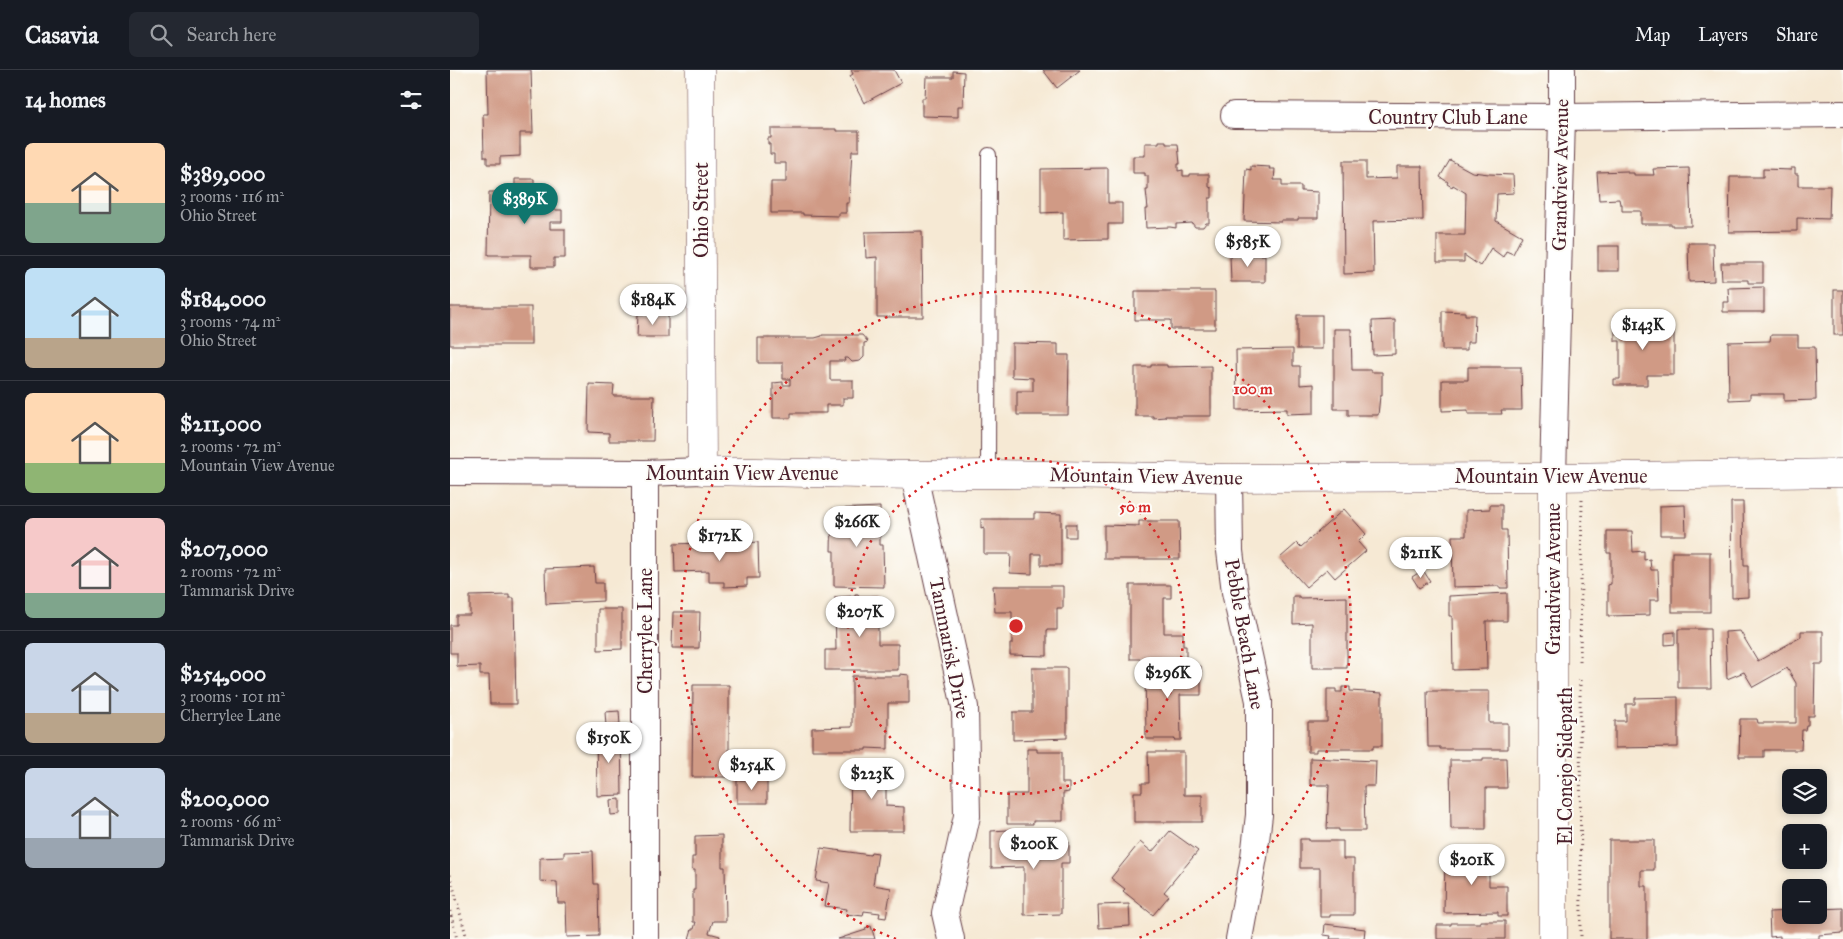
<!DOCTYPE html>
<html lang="en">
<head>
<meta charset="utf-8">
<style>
  :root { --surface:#171b24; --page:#242831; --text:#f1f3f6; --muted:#9ea1a6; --line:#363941; --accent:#0f766e }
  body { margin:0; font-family:"IM FELL Great Primer",serif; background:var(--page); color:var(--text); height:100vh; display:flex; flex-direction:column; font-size:19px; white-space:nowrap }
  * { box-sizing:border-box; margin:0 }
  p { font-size:16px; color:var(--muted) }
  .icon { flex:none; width:28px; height:28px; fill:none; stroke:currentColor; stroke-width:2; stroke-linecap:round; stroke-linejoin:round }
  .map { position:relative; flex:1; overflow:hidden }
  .details { display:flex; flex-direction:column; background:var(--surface); width:450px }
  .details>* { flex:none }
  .buttons { position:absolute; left:1332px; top:699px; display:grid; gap:10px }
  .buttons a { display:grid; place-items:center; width:45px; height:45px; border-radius:8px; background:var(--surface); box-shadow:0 2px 8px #0003; font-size:25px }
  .price { position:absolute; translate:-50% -42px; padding:0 11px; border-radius:18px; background:#fff; color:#222; font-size:16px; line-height:32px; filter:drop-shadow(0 1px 2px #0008) }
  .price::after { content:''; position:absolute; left:50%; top:30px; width:15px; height:11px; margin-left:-8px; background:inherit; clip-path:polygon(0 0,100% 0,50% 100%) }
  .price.selected { background:var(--accent); color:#fff }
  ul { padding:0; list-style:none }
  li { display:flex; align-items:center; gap:15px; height:125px; padding:0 25px }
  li+li { border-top:1px solid var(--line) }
  li span { display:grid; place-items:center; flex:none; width:140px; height:100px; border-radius:8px; color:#555 }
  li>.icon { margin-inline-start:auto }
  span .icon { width:60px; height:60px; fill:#fffc; stroke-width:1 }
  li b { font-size:21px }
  h2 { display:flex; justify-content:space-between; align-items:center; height:60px; padding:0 25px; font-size:21px }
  header { display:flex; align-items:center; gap:30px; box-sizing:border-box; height:70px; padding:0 25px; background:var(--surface); border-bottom:1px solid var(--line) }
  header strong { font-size:24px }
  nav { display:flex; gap:28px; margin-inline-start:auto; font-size:18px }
  .search { width:350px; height:45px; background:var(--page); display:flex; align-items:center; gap:12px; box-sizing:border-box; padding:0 18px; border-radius:8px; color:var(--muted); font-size:19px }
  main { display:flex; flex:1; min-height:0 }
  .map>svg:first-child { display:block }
  .building { fill:#d09a85 }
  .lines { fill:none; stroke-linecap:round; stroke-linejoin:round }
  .lane-casing { stroke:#643d44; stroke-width:16 }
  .street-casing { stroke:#643d44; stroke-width:28 }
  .secondary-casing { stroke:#643d44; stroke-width:29 }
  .path { stroke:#643d44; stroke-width:3; stroke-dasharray:1 4; stroke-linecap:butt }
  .lane { stroke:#fff; stroke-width:14 }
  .street { stroke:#fff; stroke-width:26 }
  .secondary { stroke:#fff; stroke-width:28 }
  .ring { fill:none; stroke:#d62828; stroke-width:2.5; stroke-dasharray:2.5 5 }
  .labels { text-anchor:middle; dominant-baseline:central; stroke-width:4; stroke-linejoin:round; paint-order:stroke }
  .street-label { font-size:20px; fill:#4a1f2b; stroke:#fdfcf7 }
  .centre { fill:#d62828; stroke:#fdfcf7; stroke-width:2.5 }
  .ring-label { font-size:15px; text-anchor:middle; font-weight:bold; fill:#d62828; stroke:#fdfcf7; stroke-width:4; stroke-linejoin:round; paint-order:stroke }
</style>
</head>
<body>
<header>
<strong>Casavia</strong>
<div class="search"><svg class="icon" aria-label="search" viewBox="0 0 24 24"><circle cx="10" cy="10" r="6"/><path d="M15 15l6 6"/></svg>Search here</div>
<nav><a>Map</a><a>Layers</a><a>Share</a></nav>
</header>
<main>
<section class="details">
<h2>14 homes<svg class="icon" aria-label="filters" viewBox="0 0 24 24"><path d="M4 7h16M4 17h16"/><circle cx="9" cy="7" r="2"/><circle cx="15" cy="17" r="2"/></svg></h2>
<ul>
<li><span style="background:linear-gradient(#ffd9b3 60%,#7fa58c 0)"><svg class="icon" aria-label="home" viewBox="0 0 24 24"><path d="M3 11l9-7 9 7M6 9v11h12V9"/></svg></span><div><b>$389,000</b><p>3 rooms · 116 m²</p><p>Ohio Street</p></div></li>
<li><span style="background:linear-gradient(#bfe0f5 70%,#b9a48a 0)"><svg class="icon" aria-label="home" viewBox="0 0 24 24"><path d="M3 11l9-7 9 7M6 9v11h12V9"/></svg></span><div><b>$184,000</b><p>3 rooms · 74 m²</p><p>Ohio Street</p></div></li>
<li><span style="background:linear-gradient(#ffd9b3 70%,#8fb573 0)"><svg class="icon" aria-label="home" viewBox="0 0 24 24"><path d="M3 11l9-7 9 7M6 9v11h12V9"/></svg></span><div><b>$211,000</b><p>2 rooms · 72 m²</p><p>Mountain View Avenue</p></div></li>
<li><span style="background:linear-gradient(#f6c9c9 75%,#7fa58c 0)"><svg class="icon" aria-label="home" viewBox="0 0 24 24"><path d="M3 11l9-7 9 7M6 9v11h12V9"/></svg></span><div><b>$207,000</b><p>2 rooms · 72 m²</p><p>Tammarisk Drive</p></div></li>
<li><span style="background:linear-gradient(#c9d6e8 70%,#b9a48a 0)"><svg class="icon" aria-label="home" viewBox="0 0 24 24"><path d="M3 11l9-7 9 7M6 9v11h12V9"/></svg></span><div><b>$254,000</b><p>3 rooms · 101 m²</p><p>Cherrylee Lane</p></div></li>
<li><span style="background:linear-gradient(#c9d6e8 70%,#9aa5b1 0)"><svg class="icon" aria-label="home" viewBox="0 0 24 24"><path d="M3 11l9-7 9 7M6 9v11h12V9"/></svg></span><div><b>$200,000</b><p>2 rooms · 66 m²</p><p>Tammarisk Drive</p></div></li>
</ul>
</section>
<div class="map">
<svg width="1393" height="869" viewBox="0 0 1393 869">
  <rect width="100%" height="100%" fill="#fdfcf7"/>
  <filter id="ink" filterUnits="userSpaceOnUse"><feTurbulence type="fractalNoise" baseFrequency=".02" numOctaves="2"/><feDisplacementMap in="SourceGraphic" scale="10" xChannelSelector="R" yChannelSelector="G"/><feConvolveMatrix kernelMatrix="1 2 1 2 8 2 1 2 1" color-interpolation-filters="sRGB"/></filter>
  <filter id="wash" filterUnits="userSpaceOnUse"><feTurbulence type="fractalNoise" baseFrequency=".0096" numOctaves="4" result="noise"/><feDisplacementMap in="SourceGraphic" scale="20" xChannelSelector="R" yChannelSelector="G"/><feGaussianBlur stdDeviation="1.12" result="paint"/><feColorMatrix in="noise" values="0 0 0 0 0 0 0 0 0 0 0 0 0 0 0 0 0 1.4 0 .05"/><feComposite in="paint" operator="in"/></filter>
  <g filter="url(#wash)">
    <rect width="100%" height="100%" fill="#f6e9d4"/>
    <g id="blocks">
      <g class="building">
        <polygon points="37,0 81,0 83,63 70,63 70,86 50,87 50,94 37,94 37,87 34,87 33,44 38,44"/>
        <polygon points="401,0 444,0 451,13 414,33 400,6 403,4"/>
        <polygon points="593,0 630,0 607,18"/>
        <polygon points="503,1 514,2 513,36 508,36 508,47 472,46 472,28 475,28 476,7 503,7"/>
        <polygon points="321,59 386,59 386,61 409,61 409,81 402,81 399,133 396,133 396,143 389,143 389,146 353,145 353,143 321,143 321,112 336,112 336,93 324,93 324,84 320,84 320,74 318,74 318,68 321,68"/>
        <polygon points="709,71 716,71 716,74 728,74 730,94 728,94 728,101 733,100 733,106 740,106 740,104 759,104 759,117 762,118 762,128 759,128 759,153 756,153 753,157 745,157 742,153 726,154 726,158 720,157 696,158 695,139 698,139 696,120 698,120 698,106 695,106 695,103 683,103 683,86 695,86 695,73 709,73"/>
        <polygon points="1000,90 1022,102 1039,104 1063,105 1064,123 1047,124 1046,151 1072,166 1063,184 1056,181 1053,187 1041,178 1030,196 1014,185 1014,192 987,192 987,165 1015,165 1016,123 1003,115 1002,117 997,114 998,112 990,107"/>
        <polygon points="893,91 916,91 916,109 947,108 947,96 972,96 973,150 923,151 924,203 894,204"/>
        <polygon points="801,96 820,97 819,99 825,99 824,110 832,110 832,116 851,116 851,121 868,122 868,148 848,148 848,150 831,150 831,152 794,151 796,99 801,100"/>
        <polygon points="658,98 658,133 672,133 672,154 658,154 658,169 613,170 613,142 591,143 591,99"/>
        <polygon points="1239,98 1241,156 1222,156 1222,154 1191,154 1191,141 1172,141 1172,134 1170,134 1169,129 1149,130 1147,102 1177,101 1177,103 1184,103 1184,105 1204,105 1203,99"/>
        <polygon points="1341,98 1345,98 1345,104 1348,104 1348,116 1380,116 1379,149 1347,148 1347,161 1279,162 1280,107 1313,107 1313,99 1341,100"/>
        <polygon points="65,109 84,109 84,120 100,120 100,140 112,140 112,152 100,152 100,159 115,159 115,188 104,188 104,197 81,197 81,185 38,185 39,122 61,122 61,120 65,120"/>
        <polygon points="472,161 473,247 427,247 427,187 416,188 415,162"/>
        <polygon points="1238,173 1263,173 1264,211 1239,212"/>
        <rect x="1148" y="176" width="21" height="25"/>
        <polygon points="780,185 815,185 815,212 781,212"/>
        <polygon points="1271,193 1313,193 1313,213 1298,213 1298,210 1272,210"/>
        <polygon points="1314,217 1314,242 1273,242 1273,232 1279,232 1278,218"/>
        <rect x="1384" y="220" width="9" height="45"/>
        <polygon points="685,221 765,221 765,259 721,259 721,250 685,250"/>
        <rect x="0" y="237" width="81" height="38"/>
        <polygon points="992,241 1015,242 1015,245 1025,245 1024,272 1017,272 1017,280 992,280"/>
        <polygon points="188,244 218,244 218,267 187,267"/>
        <rect x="847" y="245" width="25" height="34"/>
        <polygon points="1165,245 1191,245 1191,267 1198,267 1198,257 1224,258 1224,305 1197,305 1197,315 1164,315 1164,309 1170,309 1170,271 1165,271"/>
        <polygon points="945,250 945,284 923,285 922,251"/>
        <polygon points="884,259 901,259 902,300 921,300 921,302 932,302 932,326 930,326 928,345 898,345 898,339 884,339"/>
        <polygon points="372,265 412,265 418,272 414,273 414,287 410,291 402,292 398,288 394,288 395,291 380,291 380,310 403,310 403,328 393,328 393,335 376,335 376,343 341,343 341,348 323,348 323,313 333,312 333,315 340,315 340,309 333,309 333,293 308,293 308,268 365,268 372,266"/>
        <polygon points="1321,265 1348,265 1348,277 1365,277 1366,330 1334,331 1334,324 1300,324 1300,329 1279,330 1278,272 1320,271"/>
        <polygon points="562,273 608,274 608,285 619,285 618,345 567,345 567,321 583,321 583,308 562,307"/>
        <polygon points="843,279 843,296 850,296 850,315 864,314 864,343 837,344 837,339 787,340 786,280"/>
        <polygon points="701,295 717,295 717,297 761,296 761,346 715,346 715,347 703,348 703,346 685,346 685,297 701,297"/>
        <polygon points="1018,297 1071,297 1072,340 1051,340 1052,344 1018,344 1018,340 992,341 992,310 1018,310"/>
        <polygon points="139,314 164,315 163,326 204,326 203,371 159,371 159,363 138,362"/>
        <polygon points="1281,432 1293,432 1294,496 1298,496 1298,527 1282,528"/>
        <polygon points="1040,435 1052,435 1052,460 1057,460 1058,518 1050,518 1050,516 1003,517 1002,466 1016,466 1016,440 1040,439"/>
        <polygon points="1235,435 1236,465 1210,465 1210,436"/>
        <polygon points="430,437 430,475 433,475 434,517 384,516 384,481 381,481 382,439"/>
        <polygon points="894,439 916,464 908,472 916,481 885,508 877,499 856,517 830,488 847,473 851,477"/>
        <polygon points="584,443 611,444 611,495 591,495 591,484 582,484 582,504 560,503 561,484 534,484 534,458 531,459 531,449 584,449"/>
        <polygon points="689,451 729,451 730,489 654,489 654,455 689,456"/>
        <rect x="616" y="454" width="10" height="13"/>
        <polygon points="1157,461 1182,461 1183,482 1194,481 1194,490 1200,489 1201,500 1208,500 1209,530 1200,530 1200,545 1158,546 1158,515 1161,514 1161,483 1157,483"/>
        <polygon points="308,472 309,508 297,508 297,516 274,517 274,512 259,512 259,501 225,502 224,474 251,473 251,477"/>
        <rect x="1222" y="482" width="38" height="60"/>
        <polygon points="144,497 145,513 153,513 153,531 96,534 95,499"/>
        <polygon points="973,500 980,511 969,518 962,507"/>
        <polygon points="680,515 721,515 721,528 714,528 714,563 733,563 733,576 736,576 736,589 680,589"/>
        <polygon points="543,516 613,516 613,538 607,538 607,560 597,560 597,586 560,585 560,574 562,574 562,542 545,542"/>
        <polygon points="1057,523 1057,551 1036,551 1037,599 1003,600 1002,546 999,546 999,526"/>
        <polygon points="405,524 408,524 409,526 428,526 428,574 448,574 448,600 375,600 375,580 386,580 385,527 405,526"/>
        <polygon points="59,525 59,528 64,528 66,634 40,634 39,605 30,605 30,596 7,597 7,583 0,583 0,555 6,555 6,545 20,545 20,526"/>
        <polygon points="843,526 849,526 849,528 897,527 897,598 862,598 862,553 843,554"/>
        <polygon points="148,539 172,539 172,579 148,580"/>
        <polygon points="223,542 250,542 249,578 222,578"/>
        <polygon points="1228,559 1260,559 1261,618 1228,618"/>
        <polygon points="1290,561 1308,591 1351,567 1351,561 1373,561 1373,594 1365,594 1364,646 1358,646 1358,655 1356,655 1355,660 1352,660 1351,680 1314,680 1314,687 1289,687 1290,649 1307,649 1308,653 1346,653 1346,613 1337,598 1303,617 1294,602 1277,609 1275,562"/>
        <polygon points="1225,562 1225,574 1215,575 1215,563"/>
        <polygon points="728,596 751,596 751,625 730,625 731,670 724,670 725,669 696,669 695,599 728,598"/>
        <polygon points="582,598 617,598 617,668 563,670 563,642 582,642"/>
        <polygon points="450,604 459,605 459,633 438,633 438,679 416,678 416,680 362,680 362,658 402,657 402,606 450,606"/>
        <polygon points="243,615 279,615 279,683 306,685 306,707 242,707"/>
        <polygon points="892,617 900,617 900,621 932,623 932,676 923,676 923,679 866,679 866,682 858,682 858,652 877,652 877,619 886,619 886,622 892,622"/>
        <polygon points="977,621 1039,621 1039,653 1058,653 1058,679 990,679 990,677 978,677"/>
        <polygon points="1228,627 1228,677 1165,678 1165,651 1176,651 1176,634 1185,634 1185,628"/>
        <polygon points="169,641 170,655 156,656 155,642"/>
        <polygon points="146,662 171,662 172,725 147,726"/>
        <polygon points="577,679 587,679 587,682 612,682 612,713 619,713 619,722 613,723 613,751 583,751 583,754 557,754 557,724 577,724"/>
        <polygon points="698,682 734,682 734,725 752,725 752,752 684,752 684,722 692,722 692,713 699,713"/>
        <polygon points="860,688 926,691 925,716 914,716 915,761 889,761 889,759 877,759 879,715 860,715"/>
        <polygon points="1033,688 1056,688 1057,718 1036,718 1036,759 1001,759 1000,690 1033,690"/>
        <polygon points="401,691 436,692 436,736 454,737 454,761 400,761"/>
        <polygon points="317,709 317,733 287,733 287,710"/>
        <polygon points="170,729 170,744 161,745 160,730"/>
        <polygon points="558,760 558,771 619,772 619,793 611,793 611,844 574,845 574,797 541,798 541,761"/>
        <polygon points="720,761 748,781 714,822 719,826 703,845 673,821 675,819 661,808 690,772 702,782"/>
        <polygon points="272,765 272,797 275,797 276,851 263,851 259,863 270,866 269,869 239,869 242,859 244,859 246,852 243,852 243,820 245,820 245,800 242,800 242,787 245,787 245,766"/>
        <polygon points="850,769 859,769 859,771 893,771 893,789 904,789 904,845 880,845 880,847 870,847 870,798 850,798"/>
        <polygon points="1159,770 1204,770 1204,800 1191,800 1191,816 1197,816 1197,869 1159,869"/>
        <polygon points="371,778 420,785 421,782 428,783 423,815 441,818 436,848 429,847 430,843 414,841 413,846 396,844 397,839 375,836 379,813 366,811"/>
        <polygon points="143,781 144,814 148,814 149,866 117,867 116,833 108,833 107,812 90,811 90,788 114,787 114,782"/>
        <polygon points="1032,782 1039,783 1039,816 1057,816 1057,846 1048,846 1048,842 994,843 995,785 1032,785"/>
        <polygon points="679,834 680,856 649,858 648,835"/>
        <polygon points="1393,838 1393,863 1369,865 1369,869 1330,869 1330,866 1320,867 1319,842 1341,841 1341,845 1369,845 1369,839"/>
        <polygon points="1030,851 1055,851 1055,869 987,869 987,855 1001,855 1001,853 1030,853"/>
        <polygon points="875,854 915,859 914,869 880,869 881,866 874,865"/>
        <polygon points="421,856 425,869 388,869 416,860 415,858"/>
      </g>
    </g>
  </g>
  <g filter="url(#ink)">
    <use href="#blocks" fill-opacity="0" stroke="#643d44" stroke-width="1"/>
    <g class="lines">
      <g class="lane-casing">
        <polyline id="lane" points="538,404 539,85"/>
      </g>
      <g class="street-casing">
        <g id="street">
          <polyline points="784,45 1112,47 1393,44"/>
          <polyline points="0,402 195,403 252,401"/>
          <polyline points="195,403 195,869"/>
          <polyline points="464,405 515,637 517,746 495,843 501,869"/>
          <polyline points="1103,407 1112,47 1112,0"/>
          <polyline points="779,408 780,481 785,522 809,631 809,745 804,787 789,869"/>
        </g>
      </g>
      <g class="secondary-casing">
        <g id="secondary">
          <polyline points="250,0 252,401 464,405 538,404 779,408 1103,407 1393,403"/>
          <polyline points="1103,407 1103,869"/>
        </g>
      </g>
      <g class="path">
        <polyline points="1130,591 1132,430"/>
        <polyline points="1130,610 1131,869"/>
        <polyline points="0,805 17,869"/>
        <polyline points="0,841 7,869"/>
      </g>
      <use href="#lane" class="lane"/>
      <use href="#street" class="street"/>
      <use href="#secondary" class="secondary"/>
    </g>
  </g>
  <g class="ring">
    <circle cx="566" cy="556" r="168"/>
    <path d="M446 869A335 335 0 1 1 686 869"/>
  </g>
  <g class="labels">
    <g class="street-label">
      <text x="998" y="47">Country Club Lane</text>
      <text transform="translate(1110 105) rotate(-89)">Grandview Avenue</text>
      <text transform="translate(251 140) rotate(-90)">Ohio Street</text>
      <text x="292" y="403">Mountain View Avenue</text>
      <text transform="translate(696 406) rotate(1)">Mountain View Avenue</text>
      <text x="1101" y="406">Mountain View Avenue</text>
      <text transform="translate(1103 509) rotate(-90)">Grandview Avenue</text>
      <text transform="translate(195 561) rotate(-90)">Cherrylee Lane</text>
      <text transform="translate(795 564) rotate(80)">Pebble Beach Lane</text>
      <text transform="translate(500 578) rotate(79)">Tammarisk Drive</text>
      <text transform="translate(1115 696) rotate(-90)">El Conejo Sidepath</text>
    </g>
  </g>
  <circle cx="566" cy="556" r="8" class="centre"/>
  <g class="ring-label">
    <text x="803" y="324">100 m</text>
    <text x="685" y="442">50 m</text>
  </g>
</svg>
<div class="buttons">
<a><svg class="icon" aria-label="layers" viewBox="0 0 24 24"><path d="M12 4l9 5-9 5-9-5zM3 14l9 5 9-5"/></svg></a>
<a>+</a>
<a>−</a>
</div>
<b class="price selected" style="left:75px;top:155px">$389K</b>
<b class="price" style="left:798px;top:198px">$585K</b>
<b class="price" style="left:203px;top:256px">$184K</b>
<b class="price" style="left:1193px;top:281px">$143K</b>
<b class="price" style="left:407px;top:478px">$266K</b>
<b class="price" style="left:270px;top:492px">$172K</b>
<b class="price" style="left:971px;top:509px">$211K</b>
<b class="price" style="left:410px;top:568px">$207K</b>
<b class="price" style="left:718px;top:629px">$296K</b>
<b class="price" style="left:159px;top:694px">$150K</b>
<b class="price" style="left:302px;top:721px">$254K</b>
<b class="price" style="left:422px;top:730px">$223K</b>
<b class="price" style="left:584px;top:800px">$200K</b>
<b class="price" style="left:1022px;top:816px">$201K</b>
</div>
</main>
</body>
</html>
